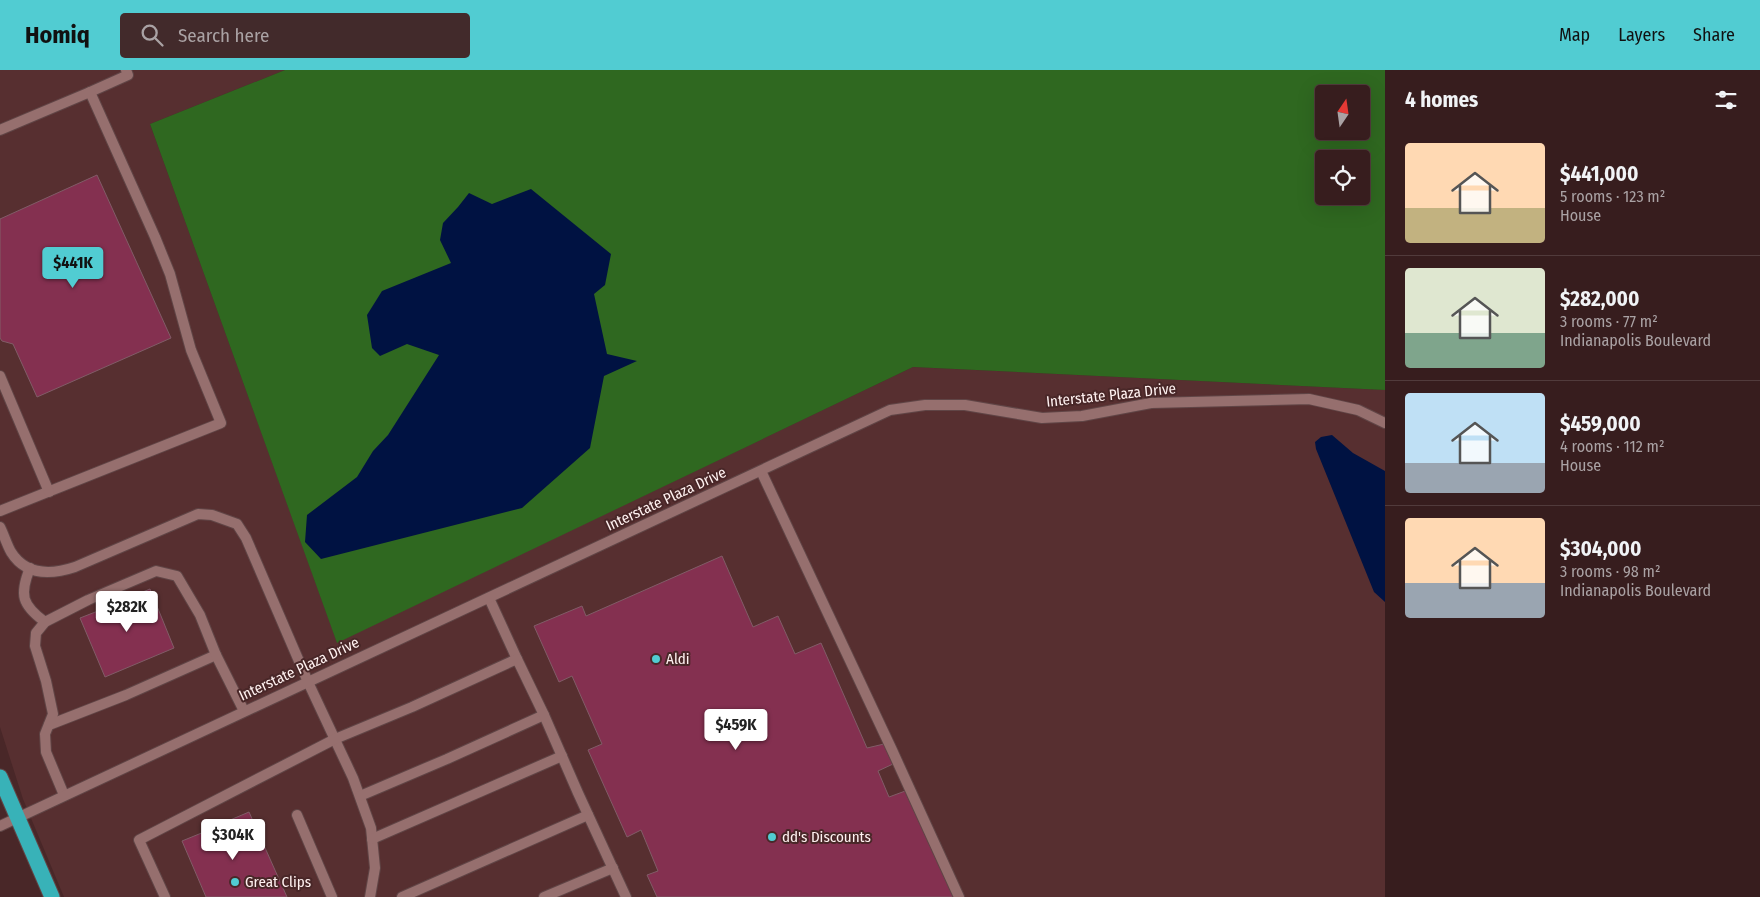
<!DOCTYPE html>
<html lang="en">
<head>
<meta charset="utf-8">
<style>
  :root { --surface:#371d1e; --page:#422a2b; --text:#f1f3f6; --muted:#aaa2a4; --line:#513b3c; --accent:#51ccd2 }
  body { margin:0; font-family:"Fira Sans Condensed",sans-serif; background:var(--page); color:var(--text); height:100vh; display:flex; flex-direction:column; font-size:19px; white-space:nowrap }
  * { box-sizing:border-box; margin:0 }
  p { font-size:16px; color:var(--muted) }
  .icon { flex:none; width:28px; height:28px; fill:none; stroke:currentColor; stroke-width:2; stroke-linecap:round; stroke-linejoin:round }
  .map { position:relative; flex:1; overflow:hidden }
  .details { display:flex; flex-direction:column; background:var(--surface); width:375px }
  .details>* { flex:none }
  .needle { width:32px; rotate:13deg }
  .tools { position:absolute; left:1315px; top:15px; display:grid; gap:10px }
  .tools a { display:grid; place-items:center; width:55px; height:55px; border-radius:5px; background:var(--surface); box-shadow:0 5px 20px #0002,0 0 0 1px var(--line); font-size:25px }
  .price { position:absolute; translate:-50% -42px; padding:0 11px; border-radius:5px; background:#fff; color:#222; font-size:16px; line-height:32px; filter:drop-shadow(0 1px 2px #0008) }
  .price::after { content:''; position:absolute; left:50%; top:30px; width:15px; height:11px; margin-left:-8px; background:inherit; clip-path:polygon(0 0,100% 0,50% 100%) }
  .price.selected { background:var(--accent); color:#111 }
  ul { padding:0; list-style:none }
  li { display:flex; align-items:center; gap:15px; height:125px; padding:0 20px }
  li+li { border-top:1px solid var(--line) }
  li span { display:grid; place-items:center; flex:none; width:140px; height:100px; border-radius:5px; color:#555 }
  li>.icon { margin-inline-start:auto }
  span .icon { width:60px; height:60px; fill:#fffc; stroke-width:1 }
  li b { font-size:21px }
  h2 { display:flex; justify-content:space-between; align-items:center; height:60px; padding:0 20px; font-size:21px }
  header { display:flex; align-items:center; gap:30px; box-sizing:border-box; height:70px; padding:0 25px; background:var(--accent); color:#111 }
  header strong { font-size:24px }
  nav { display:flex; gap:28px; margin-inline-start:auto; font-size:18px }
  .search { width:350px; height:45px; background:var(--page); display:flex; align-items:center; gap:12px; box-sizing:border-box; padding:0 18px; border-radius:5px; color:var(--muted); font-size:19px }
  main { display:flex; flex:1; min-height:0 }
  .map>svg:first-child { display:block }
  .built { fill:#572f30 }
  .green { fill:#2f6820; fill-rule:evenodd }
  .water { fill:#001242 }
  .building { fill:#843050; stroke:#815c67 }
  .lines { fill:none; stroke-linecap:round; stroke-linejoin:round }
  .lane-casing { stroke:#604546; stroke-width:12 }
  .highway-casing { stroke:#604546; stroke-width:17 }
  .lane { stroke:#966f6e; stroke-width:10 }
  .highway { stroke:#38b2b8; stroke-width:15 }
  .poi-dot { fill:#51ccd2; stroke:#492728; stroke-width:2 }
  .labels { text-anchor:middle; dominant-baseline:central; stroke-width:4; stroke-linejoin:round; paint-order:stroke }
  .street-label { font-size:15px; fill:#fff1f0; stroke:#492728 }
  .poi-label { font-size:15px; fill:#fff1f0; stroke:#492728; text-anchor:start }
</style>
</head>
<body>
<header>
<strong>Homiq</strong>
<div class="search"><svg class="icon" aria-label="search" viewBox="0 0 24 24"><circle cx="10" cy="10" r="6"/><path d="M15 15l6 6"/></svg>Search here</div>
<nav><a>Map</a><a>Layers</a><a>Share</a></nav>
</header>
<main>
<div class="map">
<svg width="1385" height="827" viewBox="0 0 1385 827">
  <rect width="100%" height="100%" fill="#492728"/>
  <polygon class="built" points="0,0 285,0 150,54 337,572 913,297 1385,320 1385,827 64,827 23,729 0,657"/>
  <path class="green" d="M 285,0 L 1385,0 L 1385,320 L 913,297 L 337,573 L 150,54 ZM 1324,24 L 1361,24 L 1361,61 L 1324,61 ZM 1324,89 L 1361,89 L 1361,126 L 1324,126 Z"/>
  <g class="water">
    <polygon points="531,119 611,184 605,215 594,224 607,284 637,291 604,306 590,378 522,438 321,489 305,472 307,445 357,407 373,381 388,365 439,285 407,274 380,286 372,278 367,245 382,221 451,193 440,170 443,153 458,137 469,123 492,134"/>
    <polygon points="1332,365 1353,383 1385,401 1385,532 1374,522 1316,379 1315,372 1321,367"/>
  </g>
  <g class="building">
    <polygon points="97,105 171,268 37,327 13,274 2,271 0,268 0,149"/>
    <polygon points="722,486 753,557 778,546 795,584 821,573 867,678 884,674 893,694 878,701 889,727 908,720 955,827 657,827 647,805 658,801 641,760 627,767 588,680 602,674 572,606 559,612 534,556 582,536 586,546"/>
    <polygon points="150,519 174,578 105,607 80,548 98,541 97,538 108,533 109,536"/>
    <polygon points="249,742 287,827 206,827 182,771 204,762 203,759 215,754 216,756"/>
  </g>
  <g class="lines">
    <g class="lane-casing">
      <g id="lane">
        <polyline points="90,22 128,5 126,0"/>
        <polyline points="0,60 90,22 155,167 170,204 191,280 221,353 0,441"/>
        <polyline points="0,306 49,422"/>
        <polyline points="761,401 892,680 959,827"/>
        <path d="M 0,457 C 4,465 7,475 11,482 C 26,506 51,505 75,497 L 198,444 L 212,445 L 237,454 L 246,468 L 308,612 L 353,708 L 371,758 L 375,798 L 370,827"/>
        <path d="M 30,498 C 19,525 22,535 45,552"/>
        <polyline points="489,528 517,589"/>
        <polyline points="49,655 126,625 216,585"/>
        <polyline points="64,725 46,682 45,664 53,644 46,611 35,576 36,563 45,552 88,530 156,501 177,506 200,545 216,585 244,641"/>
        <polyline points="360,726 447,689 544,645"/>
        <polyline points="297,745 332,827"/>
        <polyline points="0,756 890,340 925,335 965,335 1042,348 1082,346 1151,333 1309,329 1358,340 1385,353"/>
        <polyline points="372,769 562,686"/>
        <polyline points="165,827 139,770 335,669 412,637 517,589 544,645 578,723 626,827"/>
        <polyline points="402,827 588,745"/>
        <polyline points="544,827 613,798"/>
      </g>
    </g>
    <g class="highway-casing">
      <polyline id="highway" points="0,707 52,827"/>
    </g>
    <use href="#lane" class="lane"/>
    <use href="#highway" class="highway"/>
  </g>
  <g class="poi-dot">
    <circle cx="656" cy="589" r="5"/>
    <circle cx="772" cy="767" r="5"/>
    <circle cx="235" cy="812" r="5"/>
  </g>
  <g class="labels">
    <g class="street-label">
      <text transform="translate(1111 325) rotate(-6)">Interstate Plaza Drive</text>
      <text transform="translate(666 429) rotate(-25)">Interstate Plaza Drive</text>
      <text transform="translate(299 599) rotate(-25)">Interstate Plaza Drive</text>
    </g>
    <g class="poi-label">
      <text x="666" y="589">Aldi</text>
      <text x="782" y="767">dd's Discounts</text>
      <text x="245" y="812">Great Clips</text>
    </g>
  </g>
</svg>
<div class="tools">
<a><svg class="needle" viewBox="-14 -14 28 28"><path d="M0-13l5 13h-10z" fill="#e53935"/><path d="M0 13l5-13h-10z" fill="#aaa2a4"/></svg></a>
<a><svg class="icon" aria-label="locate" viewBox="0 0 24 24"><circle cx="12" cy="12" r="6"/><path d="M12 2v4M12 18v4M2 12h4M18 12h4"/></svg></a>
</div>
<b class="price selected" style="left:73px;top:219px">$441K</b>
<b class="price" style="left:127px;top:563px">$282K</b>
<b class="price" style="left:736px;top:681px">$459K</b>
<b class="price" style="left:233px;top:791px">$304K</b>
</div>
<section class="details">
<h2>4 homes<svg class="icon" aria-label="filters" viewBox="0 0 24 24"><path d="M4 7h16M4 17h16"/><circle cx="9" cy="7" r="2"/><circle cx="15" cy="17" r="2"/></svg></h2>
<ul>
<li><span style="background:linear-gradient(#ffd9b3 65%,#c2b280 0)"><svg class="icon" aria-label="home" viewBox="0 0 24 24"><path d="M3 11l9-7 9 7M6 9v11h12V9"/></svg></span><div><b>$441,000</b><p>5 rooms · 123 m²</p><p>House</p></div></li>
<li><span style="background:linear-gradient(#dfe7d0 65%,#7fa58c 0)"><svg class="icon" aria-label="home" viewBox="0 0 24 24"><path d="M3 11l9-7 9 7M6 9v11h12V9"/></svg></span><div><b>$282,000</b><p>3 rooms · 77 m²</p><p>Indianapolis Boulevard</p></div></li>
<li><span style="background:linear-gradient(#bfe0f5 70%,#9aa5b1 0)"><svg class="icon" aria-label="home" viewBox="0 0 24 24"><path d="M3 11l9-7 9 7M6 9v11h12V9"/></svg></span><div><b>$459,000</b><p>4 rooms · 112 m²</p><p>House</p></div></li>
<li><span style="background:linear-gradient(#ffd9b3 65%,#9aa5b1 0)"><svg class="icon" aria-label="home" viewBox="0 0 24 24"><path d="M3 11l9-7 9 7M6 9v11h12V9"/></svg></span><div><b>$304,000</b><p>3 rooms · 98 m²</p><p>Indianapolis Boulevard</p></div></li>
</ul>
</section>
</main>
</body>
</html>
